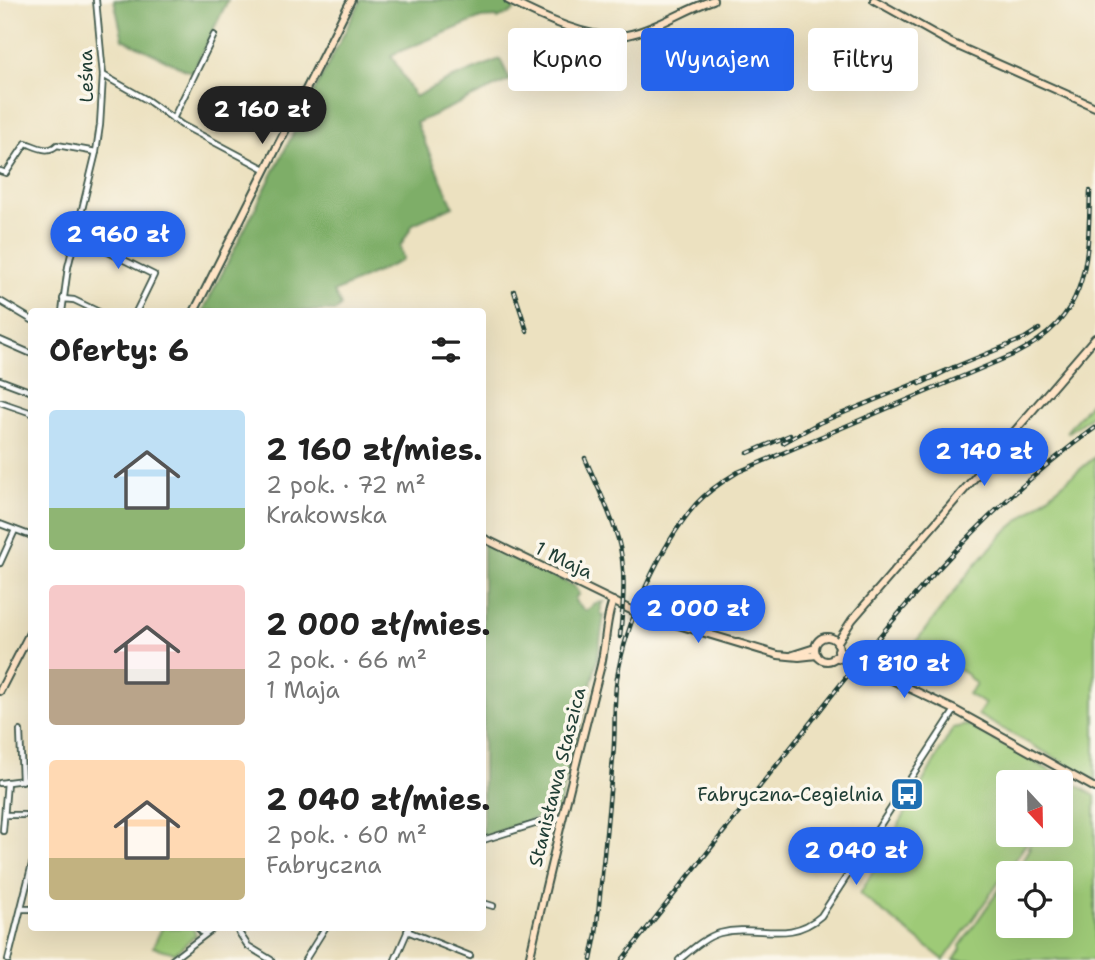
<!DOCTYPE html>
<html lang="pl">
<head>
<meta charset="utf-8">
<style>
  :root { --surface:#fff; --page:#f2f2f2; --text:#222; --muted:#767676; --accent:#2563eb }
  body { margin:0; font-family:"Shantell Sans",sans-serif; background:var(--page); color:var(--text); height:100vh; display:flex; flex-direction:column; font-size:26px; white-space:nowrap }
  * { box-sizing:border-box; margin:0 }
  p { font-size:23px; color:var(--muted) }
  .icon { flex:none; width:38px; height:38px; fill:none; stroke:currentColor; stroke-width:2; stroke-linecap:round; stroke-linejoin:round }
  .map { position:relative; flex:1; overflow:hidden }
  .details { position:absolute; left:28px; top:308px; width:458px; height:623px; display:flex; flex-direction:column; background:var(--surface); border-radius:7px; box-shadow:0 7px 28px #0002 }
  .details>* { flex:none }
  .top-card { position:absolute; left:508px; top:28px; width:481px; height:63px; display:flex; gap:14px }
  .needle { width:46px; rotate:158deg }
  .tools { position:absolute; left:996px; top:770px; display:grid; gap:14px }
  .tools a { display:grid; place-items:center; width:77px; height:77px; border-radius:7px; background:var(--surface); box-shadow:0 7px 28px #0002; font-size:35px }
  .price { position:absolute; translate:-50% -60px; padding:0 16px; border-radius:24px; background:var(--accent); color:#fff; font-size:23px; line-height:46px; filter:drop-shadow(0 2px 4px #0008) }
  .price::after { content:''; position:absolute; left:50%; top:42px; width:21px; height:16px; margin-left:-10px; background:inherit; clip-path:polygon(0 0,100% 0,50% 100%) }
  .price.selected { background:#222; color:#fff }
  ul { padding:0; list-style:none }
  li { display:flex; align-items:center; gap:21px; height:175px; padding:0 21px }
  li span { display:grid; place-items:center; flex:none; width:196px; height:140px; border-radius:7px; color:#555 }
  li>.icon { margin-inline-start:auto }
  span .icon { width:84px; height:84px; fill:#fffc; stroke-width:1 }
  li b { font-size:30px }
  h2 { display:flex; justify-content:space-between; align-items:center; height:84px; padding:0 21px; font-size:30px }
  .tag { padding:0 24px; border-radius:7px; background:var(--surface); box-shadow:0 7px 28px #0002; font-size:24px; line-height:63px }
  .tag.selected { background:var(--accent); color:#fff }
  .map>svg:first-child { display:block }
  .green { fill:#9eca77; stroke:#5e8456; stroke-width:2 }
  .forest { fill:#7eae68; stroke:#4e764e; stroke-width:2 }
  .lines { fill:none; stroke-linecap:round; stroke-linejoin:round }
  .street-casing { stroke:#3e5649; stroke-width:8 }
  .secondary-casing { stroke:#3e5649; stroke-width:10 }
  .street { stroke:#fff; stroke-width:4.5 }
  .secondary { stroke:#ffe4c6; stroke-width:6 }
  .rail-casing { stroke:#1f3d34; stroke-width:4.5 }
  .rail { stroke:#fbf7ec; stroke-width:2; stroke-dasharray:5; stroke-linecap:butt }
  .labels { text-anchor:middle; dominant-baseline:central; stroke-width:7; stroke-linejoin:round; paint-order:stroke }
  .street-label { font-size:19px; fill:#1f3d34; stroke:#fbf7ec }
  .poi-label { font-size:19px; fill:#1f3d34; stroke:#fbf7ec; text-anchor:end }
</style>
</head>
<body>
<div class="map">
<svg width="1095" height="960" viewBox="0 0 1095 960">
  <rect width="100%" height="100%" fill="#fbf7ec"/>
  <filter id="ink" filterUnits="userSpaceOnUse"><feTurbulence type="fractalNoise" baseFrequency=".0143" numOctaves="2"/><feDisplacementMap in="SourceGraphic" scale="14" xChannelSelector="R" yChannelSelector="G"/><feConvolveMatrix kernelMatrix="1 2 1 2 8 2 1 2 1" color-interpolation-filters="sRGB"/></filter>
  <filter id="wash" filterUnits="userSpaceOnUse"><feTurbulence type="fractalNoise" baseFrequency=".00686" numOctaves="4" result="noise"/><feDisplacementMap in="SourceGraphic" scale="28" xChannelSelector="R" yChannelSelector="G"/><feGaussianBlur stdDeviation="1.57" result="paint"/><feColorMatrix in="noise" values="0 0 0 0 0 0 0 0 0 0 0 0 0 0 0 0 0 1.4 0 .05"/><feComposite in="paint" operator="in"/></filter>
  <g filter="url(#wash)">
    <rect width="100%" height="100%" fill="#ece1c0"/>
    <g class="green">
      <polygon points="1095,397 1095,413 1068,433 1067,431"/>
      <polygon points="1095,457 1095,780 978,715 985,704 968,694 976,684 966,674 915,643 975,565 1004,533"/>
      <polygon points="967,725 1069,781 1061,793 1060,782 1008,782 1008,835 1032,835 944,960 860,894 953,728"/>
      <polygon points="1073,783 1095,796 1095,960 954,960 961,949 960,946 1008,877 1008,926 1060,926 1060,873 1010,873 1014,869 1018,870 1030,849 1028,847 1036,835 1060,835 1061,800"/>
      <polygon points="162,928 193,928 196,935 175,953 153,947"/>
    </g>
    <g class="forest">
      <polygon points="114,0 228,0 192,73 123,39"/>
      <polygon points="361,0 500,0 513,6 514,11 498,19 497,17 481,18 391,55 415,97 446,81 500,59 510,80 416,123 453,206 413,224 400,247 403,258 401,261 334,292 341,306 336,311 203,311"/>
      <polygon points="483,542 574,586 579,594 575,598 576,603 586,611 597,603 604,602 601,605 601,614 604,615 597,662 558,810 483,837"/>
    </g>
  </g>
  <g filter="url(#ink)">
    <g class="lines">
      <g class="street-casing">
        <g id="street">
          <polyline points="103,75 147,100 182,125 265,169"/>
          <polyline points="173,119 214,35"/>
          <path d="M 0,171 L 6,173 L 26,143 C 37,147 48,154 57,145 L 96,152"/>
          <polyline points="74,242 100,248 154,275 136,312"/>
          <polyline points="63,299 74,300 99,312"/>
          <polyline points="0,301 32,320"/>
          <polyline points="62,312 68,267 96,152 100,125 103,75 96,0"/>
          <polyline points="0,340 32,354"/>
          <polyline points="0,380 32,392"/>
          <polyline points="0,402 32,413"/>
          <polyline points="0,524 32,536"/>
          <polyline points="0,563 15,530"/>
          <polyline points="20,731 22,781"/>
          <polyline points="0,783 32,779"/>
          <polyline points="5,815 24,815"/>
          <polyline points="3,831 7,782"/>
          <polyline points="483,840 554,818 562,818"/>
          <polyline points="483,903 493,906"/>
          <polyline points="21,909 32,909"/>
          <polyline points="198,928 204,934"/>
          <polyline points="236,928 248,946 271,960"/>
          <polyline points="407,931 470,956"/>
          <polyline points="8,960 32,864"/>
          <polyline points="172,960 214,928"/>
          <polyline points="305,960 325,928"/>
          <polyline points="395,960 409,928"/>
          <path d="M 679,960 C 691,950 705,937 720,933 C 757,923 788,945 821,916 L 955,710"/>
        </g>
      </g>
      <g class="secondary-casing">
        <g id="secondary">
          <path d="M 508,0 C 539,16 592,42 627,35 C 656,29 684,10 713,0"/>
          <polyline points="874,0 951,43 1095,107"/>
          <polyline points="194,312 351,0"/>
          <polyline points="483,538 635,612 778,655 799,657 817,655"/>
          <circle cx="827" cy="649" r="12"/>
          <polyline points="837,643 852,620 1095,338"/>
          <polyline points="838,650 854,662 955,710 1095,788"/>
          <polyline points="793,655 815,648"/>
          <polyline points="834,657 854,662"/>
          <polyline points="0,691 32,629"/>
          <path d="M 529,960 C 551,863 575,766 600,669 C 606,648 605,620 613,601"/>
        </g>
      </g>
      <use href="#street" class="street"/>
      <use href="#secondary" class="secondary"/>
      <g class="rail-casing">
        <g id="rail">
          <polyline points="514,291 527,331"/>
          <polyline points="920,384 954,367"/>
          <polyline points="783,443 819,423 1025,338 1039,329"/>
          <polyline points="748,453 790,435"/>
          <path d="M 585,458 C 596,484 610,511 618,539 C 627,571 623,605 620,637"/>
          <path d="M 591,960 L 596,934 C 602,875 608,817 613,758 C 616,731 613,704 617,678 C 626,622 659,547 696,504 C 708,491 723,481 738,472 L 1015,354 C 1089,317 1088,264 1090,191"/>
          <path d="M 622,960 C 682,884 742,808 803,732 C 890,620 979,511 1095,428"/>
        </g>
      </g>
      <use href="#rail" class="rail"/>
    </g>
  </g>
  <defs>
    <g id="bus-square" transform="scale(1.75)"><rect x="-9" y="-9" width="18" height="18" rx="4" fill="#1f6fb2" stroke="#fbf7ec"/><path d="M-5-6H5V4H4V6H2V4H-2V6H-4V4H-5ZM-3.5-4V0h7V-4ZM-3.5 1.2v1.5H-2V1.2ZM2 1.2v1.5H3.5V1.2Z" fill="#fff"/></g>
  </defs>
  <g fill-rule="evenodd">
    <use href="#bus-square" x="907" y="794"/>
  </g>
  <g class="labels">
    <g class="street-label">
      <text transform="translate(86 76) rotate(-91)">Leśna</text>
      <text transform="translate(564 560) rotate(26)">1 Maja</text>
      <text transform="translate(557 777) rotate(-76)">Stanisława Staszica</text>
    </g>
    <g class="poi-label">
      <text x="883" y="794">Fabryczna-Cegielnia</text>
    </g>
  </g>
</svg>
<div class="tools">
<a><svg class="needle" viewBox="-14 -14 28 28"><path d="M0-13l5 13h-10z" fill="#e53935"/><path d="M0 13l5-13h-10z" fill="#767676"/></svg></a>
<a><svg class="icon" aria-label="locate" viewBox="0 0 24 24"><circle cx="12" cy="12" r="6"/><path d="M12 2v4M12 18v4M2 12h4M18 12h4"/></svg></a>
</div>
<b class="price selected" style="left:262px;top:146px">2 160 zł</b>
<b class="price" style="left:118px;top:271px">2 960 zł</b>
<b class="price" style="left:984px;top:488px">2 140 zł</b>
<b class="price" style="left:698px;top:645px">2 000 zł</b>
<b class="price" style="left:904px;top:700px">1 810 zł</b>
<b class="price" style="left:856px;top:887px">2 040 zł</b>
<div class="top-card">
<a class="tag">Kupno</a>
<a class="tag selected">Wynajem</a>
<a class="tag">Filtry</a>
</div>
<section class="details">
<h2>Oferty: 6<svg class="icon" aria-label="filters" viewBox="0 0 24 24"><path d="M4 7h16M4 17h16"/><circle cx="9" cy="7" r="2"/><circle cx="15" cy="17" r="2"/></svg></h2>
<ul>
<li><span style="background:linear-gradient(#bfe0f5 70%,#8fb573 0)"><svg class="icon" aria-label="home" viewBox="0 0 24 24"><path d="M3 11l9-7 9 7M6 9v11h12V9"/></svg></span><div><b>2 160 zł/mies.</b><p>2 pok. · 72 m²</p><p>Krakowska</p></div></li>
<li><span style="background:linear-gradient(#f6c9c9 60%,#b9a48a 0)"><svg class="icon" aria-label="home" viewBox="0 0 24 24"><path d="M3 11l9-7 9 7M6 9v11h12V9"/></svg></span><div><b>2 000 zł/mies.</b><p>2 pok. · 66 m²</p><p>1 Maja</p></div></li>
<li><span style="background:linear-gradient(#ffd9b3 70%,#c2b280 0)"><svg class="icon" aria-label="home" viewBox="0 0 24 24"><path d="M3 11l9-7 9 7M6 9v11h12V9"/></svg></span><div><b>2 040 zł/mies.</b><p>2 pok. · 60 m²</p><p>Fabryczna</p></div></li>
</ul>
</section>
</div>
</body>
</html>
